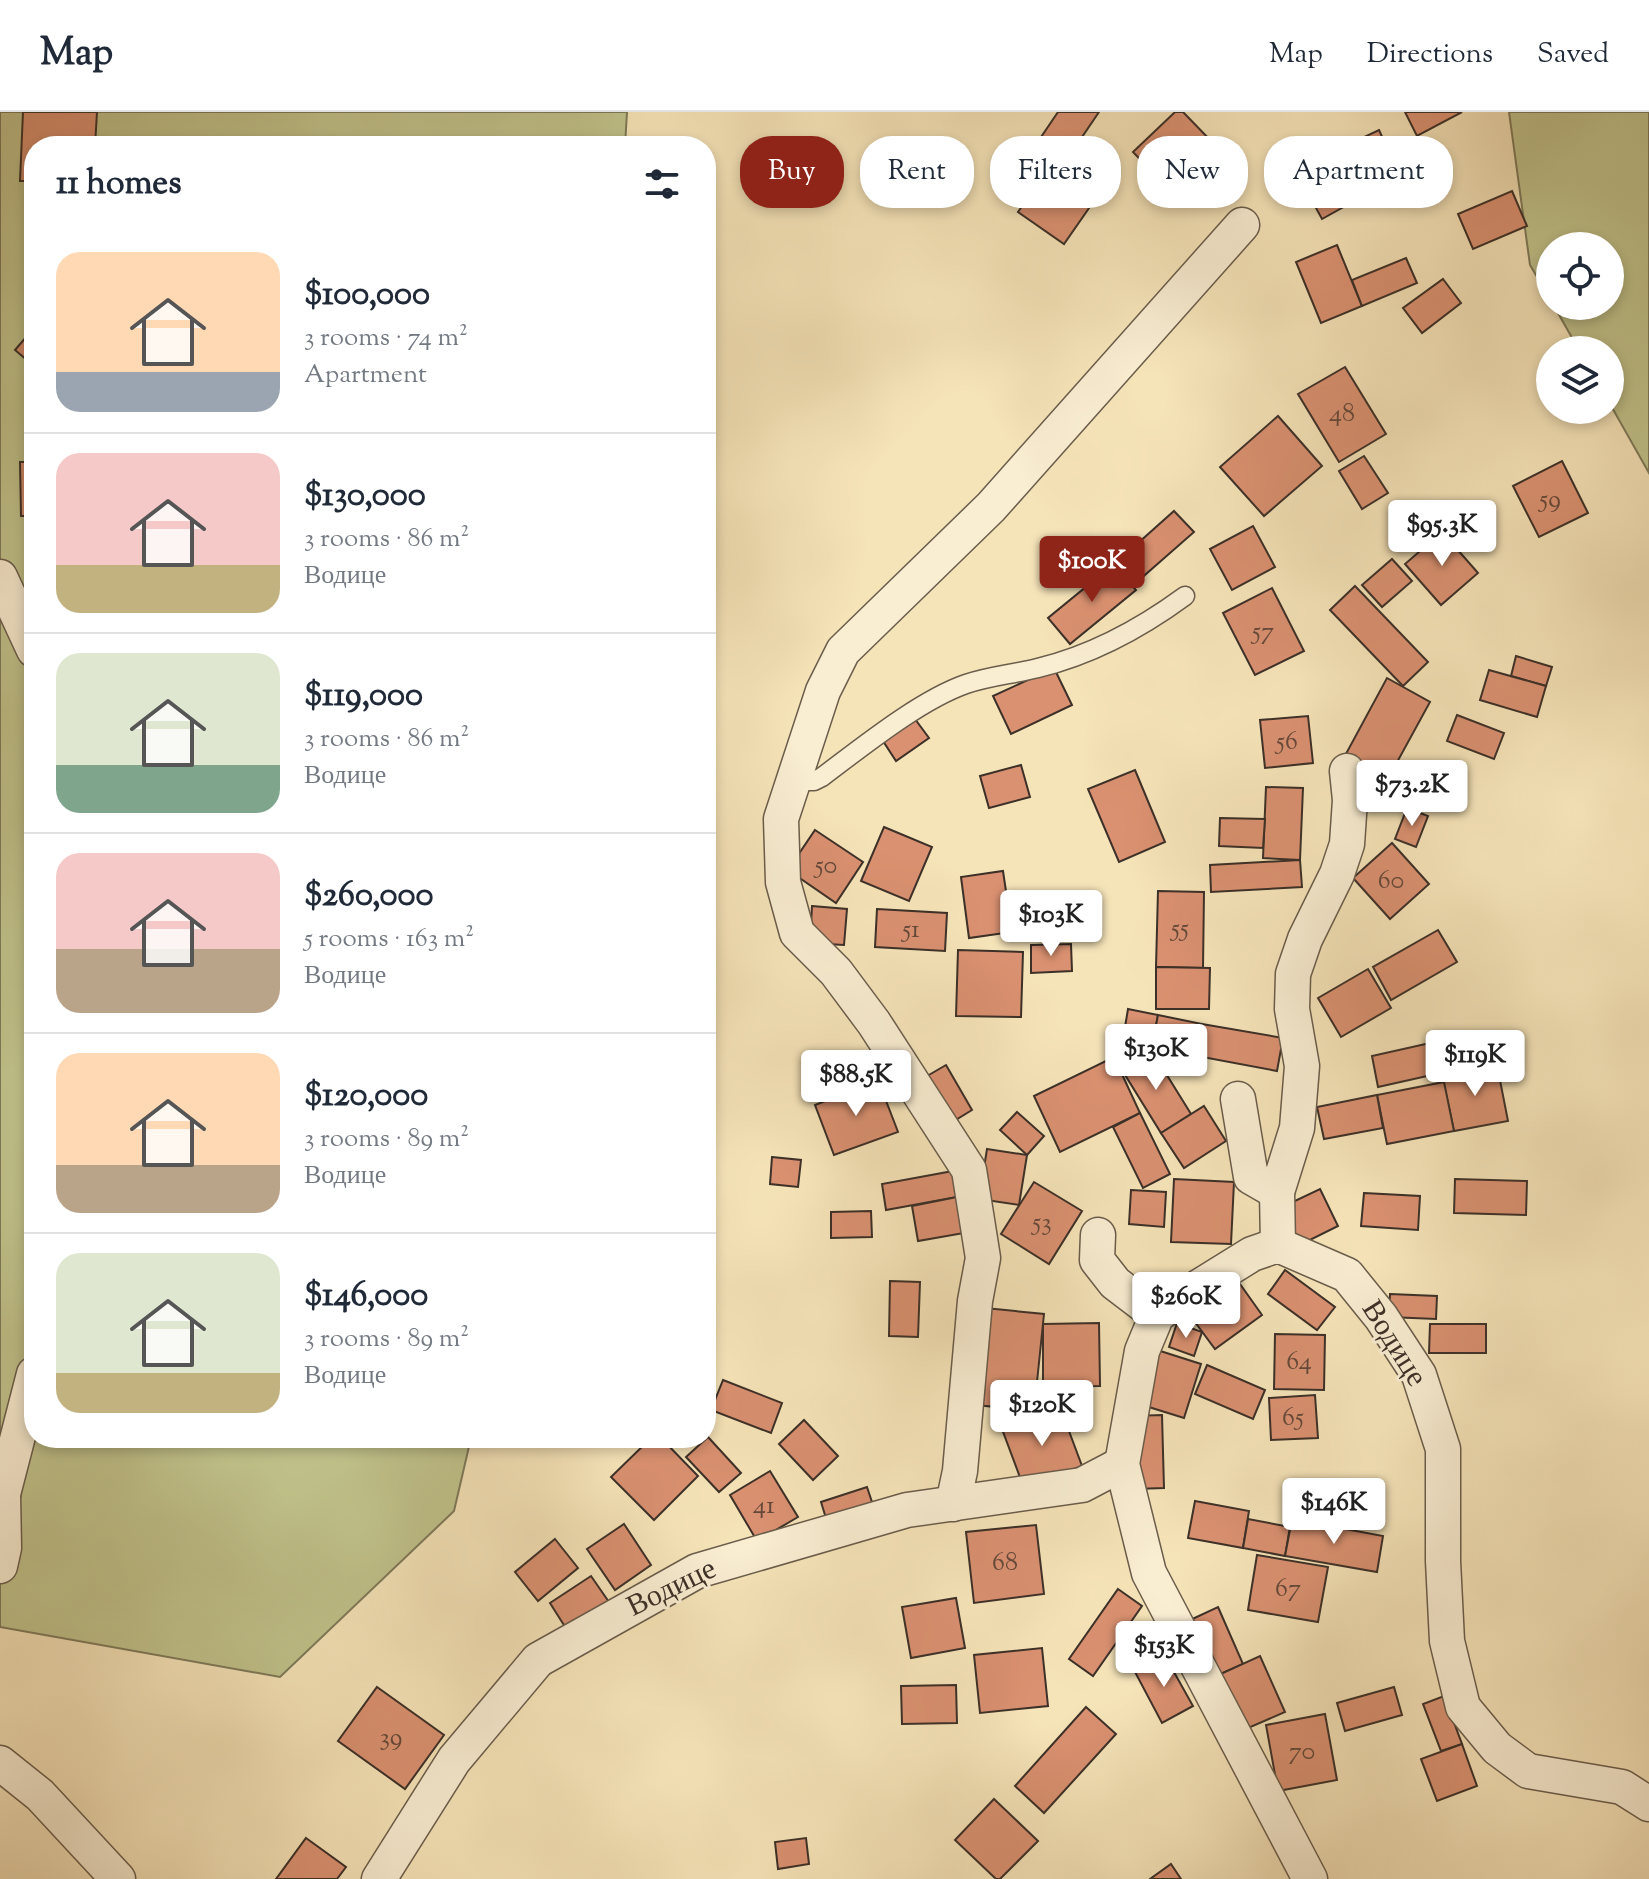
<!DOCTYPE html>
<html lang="en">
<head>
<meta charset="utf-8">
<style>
  :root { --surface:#fff; --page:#f6f6f7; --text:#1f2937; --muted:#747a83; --line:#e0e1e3; --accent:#8f2418 }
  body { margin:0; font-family:"Sorts Mill Goudy",serif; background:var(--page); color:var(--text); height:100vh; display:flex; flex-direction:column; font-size:30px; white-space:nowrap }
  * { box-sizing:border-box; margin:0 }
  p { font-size:26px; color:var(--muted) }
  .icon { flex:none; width:44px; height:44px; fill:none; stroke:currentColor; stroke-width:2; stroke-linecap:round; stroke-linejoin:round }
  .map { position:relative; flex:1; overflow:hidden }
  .panel { position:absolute; left:24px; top:24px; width:692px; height:1312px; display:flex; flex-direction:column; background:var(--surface); border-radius:32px; box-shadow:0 4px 12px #0003 }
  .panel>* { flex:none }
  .hud { position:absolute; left:740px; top:24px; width:760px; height:72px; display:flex; gap:16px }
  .buttons { position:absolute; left:1536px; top:120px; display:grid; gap:16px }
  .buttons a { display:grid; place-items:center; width:88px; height:88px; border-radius:50%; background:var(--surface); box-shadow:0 4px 12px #0003; font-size:40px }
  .price { position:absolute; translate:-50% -68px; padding:0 18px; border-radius:8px; background:#fff; color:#222; font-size:26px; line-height:52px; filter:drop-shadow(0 2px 4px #0008) }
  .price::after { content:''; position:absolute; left:50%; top:48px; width:24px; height:18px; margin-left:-12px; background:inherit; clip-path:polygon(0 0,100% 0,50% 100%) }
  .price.active { background:var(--accent); color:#fff }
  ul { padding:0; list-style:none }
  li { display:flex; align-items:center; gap:24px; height:200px; padding:0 32px }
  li+li { border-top:2px solid var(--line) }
  li span { display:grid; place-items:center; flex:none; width:224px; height:160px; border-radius:24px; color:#555 }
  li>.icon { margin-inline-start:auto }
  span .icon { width:96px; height:96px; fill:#fffc; stroke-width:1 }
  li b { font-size:34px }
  h2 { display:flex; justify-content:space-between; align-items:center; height:96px; padding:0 32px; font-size:34px }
  .chip { padding:0 28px; border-radius:32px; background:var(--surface); box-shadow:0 4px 12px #0003; font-size:28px; line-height:72px }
  .chip.active { background:var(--accent); color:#fff }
  header { display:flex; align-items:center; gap:48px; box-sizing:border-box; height:112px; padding:0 40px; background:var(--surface); border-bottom:2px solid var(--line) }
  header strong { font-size:38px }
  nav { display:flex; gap:44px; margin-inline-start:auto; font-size:28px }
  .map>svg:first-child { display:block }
  .green { fill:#c1c38c; stroke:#7e7a5a; stroke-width:2 }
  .building { fill:#da9171; stroke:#3c3028; stroke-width:2 }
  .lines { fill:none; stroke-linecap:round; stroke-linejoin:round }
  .service-casing { stroke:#6a5d4c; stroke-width:21 }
  .minor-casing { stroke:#6a5d4c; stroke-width:37 }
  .service { stroke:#f9edd2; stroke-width:18 }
  .minor { stroke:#f9edd2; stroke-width:34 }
  .labels { text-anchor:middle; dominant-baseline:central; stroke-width:6; stroke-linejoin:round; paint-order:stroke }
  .number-label { font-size:26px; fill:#64483a }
  .street-label { font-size:30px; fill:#3c3028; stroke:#f9edd2 }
</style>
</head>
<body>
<header>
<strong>Map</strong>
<nav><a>Map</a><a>Directions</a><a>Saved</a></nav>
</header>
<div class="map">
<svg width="1649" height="1767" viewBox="0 0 1649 1767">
  <rect width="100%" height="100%" fill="#f6e4b9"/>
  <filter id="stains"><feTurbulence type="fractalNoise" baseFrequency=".0025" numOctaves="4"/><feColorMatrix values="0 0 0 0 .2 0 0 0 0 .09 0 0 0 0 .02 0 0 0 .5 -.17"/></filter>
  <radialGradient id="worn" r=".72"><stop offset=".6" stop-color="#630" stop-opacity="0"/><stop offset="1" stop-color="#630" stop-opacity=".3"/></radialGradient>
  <g class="green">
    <polygon points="0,0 627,0 625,34 34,34 34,1326 471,1326 454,1399 280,1565 0,1515"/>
    <polygon points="1509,0 1649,0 1649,361 1610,292 1610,238 1579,238 1554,194 1610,194 1610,134 1550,134 1550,187 1530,153"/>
  </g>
  <g class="building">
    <polygon points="23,0 97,0 95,34 34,34 34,69 20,69"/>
    <polygon points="1058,0 1099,0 1063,53 1035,34"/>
    <polygon points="1175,0 1183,0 1215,33 1169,77 1133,40"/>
    <polygon points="1405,0 1462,0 1417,24"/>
    <polygon points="1379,18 1397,58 1362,73 1345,34"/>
    <polygon points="1333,47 1356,88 1322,107 1299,65"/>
    <polygon points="1050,54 1096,86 1064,132 1018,100"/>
    <polygon points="1512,79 1527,114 1473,137 1458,102"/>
    <polygon points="1337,133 1362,194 1321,211 1296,150"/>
    <polygon points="1406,146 1417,171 1362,194 1352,168"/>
    <polygon points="1443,167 1461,191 1422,221 1403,196"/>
    <polygon points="34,216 34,254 15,238"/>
    <polygon points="1345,255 1386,322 1339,350 1298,282"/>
    <polygon points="1278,304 1322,354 1264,404 1220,355"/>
    <polygon points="1364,344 1388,381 1362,397 1339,359"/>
    <polygon points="1562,349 1588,401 1539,425 1513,374"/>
    <polygon points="20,350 34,350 34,404 21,404"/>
    <polygon points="1174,399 1194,420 1138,469 1119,448"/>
    <polygon points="1253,414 1275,455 1232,478 1210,437"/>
    <polygon points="1442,420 1478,461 1441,493 1405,452"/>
    <polygon points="1392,447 1412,469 1382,495 1362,473"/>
    <polygon points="1114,452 1136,478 1070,532 1048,506"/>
    <polygon points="1355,474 1428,550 1403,574 1330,498"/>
    <polygon points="1272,476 1304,539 1255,563 1223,501"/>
    <polygon points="1516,544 1552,555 1546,574 1511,564"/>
    <polygon points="1054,556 1072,593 1011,622 993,584"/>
    <polygon points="1489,558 1546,574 1537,605 1480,588"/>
    <polygon points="1387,566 1430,590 1384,674 1341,651"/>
    <polygon points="1457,603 1504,621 1494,647 1447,629"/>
    <polygon points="1308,604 1313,651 1265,656 1260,608"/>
    <polygon points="915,607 929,626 896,649 883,629"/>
    <polygon points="1021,653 1030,685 989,696 980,664"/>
    <polygon points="1135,658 1165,730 1119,750 1088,677"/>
    <polygon points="1266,675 1303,676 1300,748 1263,746"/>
    <polygon points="1407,696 1428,704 1416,735 1395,727"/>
    <polygon points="1220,706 1265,707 1263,736 1219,734"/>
    <polygon points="884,715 932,735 909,789 861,769"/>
    <polygon points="815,718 863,750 836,791 788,758"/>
    <polygon points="1392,731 1429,772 1390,807 1353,766"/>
    <polygon points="1300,748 1302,775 1211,780 1210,753"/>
    <polygon points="1003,759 1012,820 969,826 961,765"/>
    <polygon points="1158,779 1204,780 1203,856 1156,855"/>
    <polygon points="812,794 847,797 844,833 810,831"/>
    <polygon points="877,797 947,801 945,839 875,835"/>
    <polygon points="1438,818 1457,850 1391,888 1373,855"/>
    <polygon points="1071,832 1072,859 1031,861 1031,833"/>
    <polygon points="958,838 1023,840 1021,905 956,904"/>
    <polygon points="1156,855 1210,856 1209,897 1156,897"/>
    <polygon points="1368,857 1391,896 1341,925 1318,886"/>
    <polygon points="1128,897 1158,903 1152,939 1122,933"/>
    <polygon points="1158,903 1202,912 1198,936 1153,928"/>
    <polygon points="1202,912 1283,926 1277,959 1197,944"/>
    <polygon points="1448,927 1454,958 1378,975 1372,944"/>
    <polygon points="1152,939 1191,1002 1161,1021 1122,958"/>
    <polygon points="1114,945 1140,1001 1060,1040 1034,984"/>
    <polygon points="946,953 972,998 949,1012 922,967"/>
    <polygon points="1497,953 1508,1009 1454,1019 1442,963"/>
    <polygon points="878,968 898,1020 834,1043 815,993"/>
    <polygon points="1444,970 1454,1019 1387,1032 1377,983"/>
    <polygon points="1377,983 1383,1016 1324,1027 1317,995"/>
    <polygon points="1204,994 1226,1029 1184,1056 1161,1021"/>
    <polygon points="1017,1000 1044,1024 1027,1043 1000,1018"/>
    <polygon points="1140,1001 1170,1062 1143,1076 1113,1015"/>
    <polygon points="987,1037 1027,1043 1019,1093 979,1087"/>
    <polygon points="772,1045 801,1048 798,1075 770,1072"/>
    <polygon points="953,1059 957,1085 886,1098 882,1072"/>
    <polygon points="1174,1067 1234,1070 1231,1132 1171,1130"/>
    <polygon points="1455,1067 1527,1069 1526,1103 1454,1101"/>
    <polygon points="1034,1070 1082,1099 1049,1152 1001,1122"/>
    <polygon points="1320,1077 1338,1114 1298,1134 1280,1096"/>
    <polygon points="1131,1078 1166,1080 1164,1115 1129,1112"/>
    <polygon points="1364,1081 1420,1084 1418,1118 1361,1114"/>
    <polygon points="957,1085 964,1121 918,1129 912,1094"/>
    <polygon points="871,1099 872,1125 831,1126 831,1100"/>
    <polygon points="1285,1158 1335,1195 1317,1218 1268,1182"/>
    <polygon points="890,1169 920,1170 918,1225 889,1224"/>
    <polygon points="1240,1172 1262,1203 1215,1237 1192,1206"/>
    <polygon points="1390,1182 1437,1184 1436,1207 1389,1205"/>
    <polygon points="985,1196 1044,1202 1034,1299 976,1293"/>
    <polygon points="1099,1211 1100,1274 1043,1275 1043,1212"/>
    <polygon points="1177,1211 1202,1220 1194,1244 1169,1235"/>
    <polygon points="1430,1212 1486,1212 1486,1241 1429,1241"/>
    <polygon points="1275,1222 1325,1223 1324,1278 1274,1277"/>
    <polygon points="1154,1237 1201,1252 1184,1306 1136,1291"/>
    <polygon points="1207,1253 1265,1278 1253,1307 1195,1282"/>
    <polygon points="723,1268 782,1291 771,1321 711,1298"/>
    <polygon points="1315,1283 1318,1326 1271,1328 1269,1286"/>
    <polygon points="1060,1295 1082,1354 1024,1376 1002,1317"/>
    <polygon points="1162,1303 1164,1376 1135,1377 1132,1304"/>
    <polygon points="804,1308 838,1344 813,1368 779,1332"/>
    <polygon points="708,1325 741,1361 719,1380 686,1345"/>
    <polygon points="651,1326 661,1326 698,1364 654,1408 611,1365"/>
    <polygon points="770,1359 798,1405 757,1429 730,1383"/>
    <polygon points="867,1375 876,1402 829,1416 821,1390"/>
    <polygon points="1195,1389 1249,1399 1243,1436 1188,1426"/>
    <polygon points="1248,1407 1290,1415 1285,1444 1243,1436"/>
    <polygon points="1292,1407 1383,1424 1377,1460 1285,1444"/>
    <polygon points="624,1412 651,1453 615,1478 587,1437"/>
    <polygon points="1036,1413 1044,1482 974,1491 966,1420"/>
    <polygon points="555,1427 578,1456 538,1489 515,1460"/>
    <polygon points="1257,1443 1328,1455 1318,1510 1248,1498"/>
    <polygon points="591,1464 611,1493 569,1521 550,1491"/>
    <polygon points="1118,1477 1142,1494 1093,1564 1069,1547"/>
    <polygon points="956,1486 965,1536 911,1546 902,1495"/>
    <polygon points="1218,1495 1243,1552 1214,1565 1188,1509"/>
    <polygon points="1042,1536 1048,1594 980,1601 974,1543"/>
    <polygon points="1165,1544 1193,1594 1162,1611 1135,1560"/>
    <polygon points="1260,1544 1285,1600 1239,1620 1214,1565"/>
    <polygon points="956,1573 957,1611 902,1612 901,1574"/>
    <polygon points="377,1575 444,1623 405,1677 338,1629"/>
    <polygon points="1394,1575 1402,1603 1345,1619 1337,1591"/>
    <polygon points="1444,1584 1462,1632 1441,1639 1423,1592"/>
    <polygon points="1086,1595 1116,1622 1044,1701 1015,1674"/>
    <polygon points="1325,1602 1337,1668 1278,1679 1266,1613"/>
    <polygon points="1462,1632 1477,1674 1437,1689 1421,1647"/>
    <polygon points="994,1687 1038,1729 1000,1767 996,1767 955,1728"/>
    <polygon points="306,1726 346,1755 337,1767 276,1767"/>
    <polygon points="806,1726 809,1752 778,1757 775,1730"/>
    <polygon points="1171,1752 1181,1767 1150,1767"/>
  </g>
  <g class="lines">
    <g class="service-casing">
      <path id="service" d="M 794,669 L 814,669 L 822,665 C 862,635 920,588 966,572 C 989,564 1014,562 1038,556 C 1092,543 1140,517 1185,484"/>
    </g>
    <g class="minor-casing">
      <g id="minor">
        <polyline points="0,465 34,538"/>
        <polyline points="1238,987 1251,1065 1277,1080"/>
        <polyline points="1098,1123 1097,1148 1115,1171 1157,1203"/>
        <polyline points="1278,1133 1277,1080 1297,1016 1302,954 1292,897 1293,862 1305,827 1337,762 1347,732 1350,688 1347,659"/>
        <polyline points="0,1384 3,1382 34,1262"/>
        <polyline points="953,1392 960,1359 975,1189 983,1146 969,1058 874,911 836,860 797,821 783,770 781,707 823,579 843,539 991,395 1242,113"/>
        <polyline points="0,1454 4,1436 3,1382"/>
        <polyline points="0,1651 40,1683 118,1767"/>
        <polyline points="379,1767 454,1648 538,1548 697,1459 907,1398 1082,1373 1122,1352"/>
        <polyline points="1310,1767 1149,1461 1122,1352 1142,1239 1157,1203 1189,1181 1252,1142 1278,1133 1347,1163 1381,1205 1419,1263 1443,1337 1443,1449 1447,1529 1463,1595 1497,1636 1528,1659 1622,1675 1649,1692"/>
      </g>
    </g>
    <use href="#service" class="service"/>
    <use href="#minor" class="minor"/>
  </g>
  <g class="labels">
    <g class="number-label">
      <text x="1342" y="302">48</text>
      <text x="1550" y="388">59</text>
      <text x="1263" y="520">57</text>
      <text x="1287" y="630">56</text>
      <text x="826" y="754">50</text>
      <text x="1391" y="769">60</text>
      <text x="1180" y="817">55</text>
      <text x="911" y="818">51</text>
      <text x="1042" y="1111">53</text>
      <text x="1299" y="1250">64</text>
      <text x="1293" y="1306">65</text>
      <text x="764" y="1394">41</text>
      <text x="1005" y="1451">68</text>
      <text x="1288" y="1477">67</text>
      <text x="391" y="1626">39</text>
      <text x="1302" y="1640">70</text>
    </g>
    <g class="street-label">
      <text transform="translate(1393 1232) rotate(58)">Водице</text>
      <text transform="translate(672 1477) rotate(-26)">Водице</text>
    </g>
  </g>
  <rect width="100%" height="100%" filter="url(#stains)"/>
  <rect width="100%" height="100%" fill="url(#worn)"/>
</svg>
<div class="buttons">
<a><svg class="icon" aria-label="locate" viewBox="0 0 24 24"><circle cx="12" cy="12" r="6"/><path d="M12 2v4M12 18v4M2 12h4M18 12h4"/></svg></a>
<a><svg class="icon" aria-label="layers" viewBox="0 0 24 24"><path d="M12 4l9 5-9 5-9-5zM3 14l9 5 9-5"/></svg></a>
</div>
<b class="price" style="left:1442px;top:456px">$95.3K</b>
<b class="price active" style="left:1092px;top:492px">$100K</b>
<b class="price" style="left:1412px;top:716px">$73.2K</b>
<b class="price" style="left:1051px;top:846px">$103K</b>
<b class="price" style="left:1156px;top:980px">$130K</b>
<b class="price" style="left:1475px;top:986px">$119K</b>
<b class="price" style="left:856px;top:1006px">$88.5K</b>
<b class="price" style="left:1186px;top:1228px">$260K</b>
<b class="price" style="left:1042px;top:1336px">$120K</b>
<b class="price" style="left:1334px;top:1434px">$146K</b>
<b class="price" style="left:1164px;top:1577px">$153K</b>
<div class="hud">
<a class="chip active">Buy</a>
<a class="chip">Rent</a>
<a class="chip">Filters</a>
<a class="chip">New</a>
<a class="chip">Apartment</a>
</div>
<section class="panel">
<h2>11 homes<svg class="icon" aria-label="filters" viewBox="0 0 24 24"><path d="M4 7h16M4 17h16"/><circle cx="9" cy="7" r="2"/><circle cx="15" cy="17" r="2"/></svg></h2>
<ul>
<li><span style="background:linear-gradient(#ffd9b3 75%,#9aa5b1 0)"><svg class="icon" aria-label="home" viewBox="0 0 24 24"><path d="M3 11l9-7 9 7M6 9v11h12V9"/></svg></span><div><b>$100,000</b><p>3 rooms · 74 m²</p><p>Apartment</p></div></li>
<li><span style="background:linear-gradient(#f6c9c9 70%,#c2b280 0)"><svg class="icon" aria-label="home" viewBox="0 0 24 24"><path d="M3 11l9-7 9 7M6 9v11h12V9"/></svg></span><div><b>$130,000</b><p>3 rooms · 86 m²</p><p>Водице</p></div></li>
<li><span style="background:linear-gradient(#dfe7d0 70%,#7fa58c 0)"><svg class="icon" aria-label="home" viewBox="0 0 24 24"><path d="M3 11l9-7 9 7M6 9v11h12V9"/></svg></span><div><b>$119,000</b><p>3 rooms · 86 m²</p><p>Водице</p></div></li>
<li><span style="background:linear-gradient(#f6c9c9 60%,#b9a48a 0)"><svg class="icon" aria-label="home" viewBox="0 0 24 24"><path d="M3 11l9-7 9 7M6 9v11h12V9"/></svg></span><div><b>$260,000</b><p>5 rooms · 163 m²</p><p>Водице</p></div></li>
<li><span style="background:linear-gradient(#ffd9b3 70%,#b9a48a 0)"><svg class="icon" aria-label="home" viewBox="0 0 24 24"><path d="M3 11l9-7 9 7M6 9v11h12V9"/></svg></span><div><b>$120,000</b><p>3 rooms · 89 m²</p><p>Водице</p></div></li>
<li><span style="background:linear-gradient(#dfe7d0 75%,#c2b280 0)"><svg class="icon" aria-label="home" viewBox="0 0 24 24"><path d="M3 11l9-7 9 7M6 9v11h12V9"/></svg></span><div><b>$146,000</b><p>3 rooms · 89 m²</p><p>Водице</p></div></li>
</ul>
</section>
</div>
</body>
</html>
